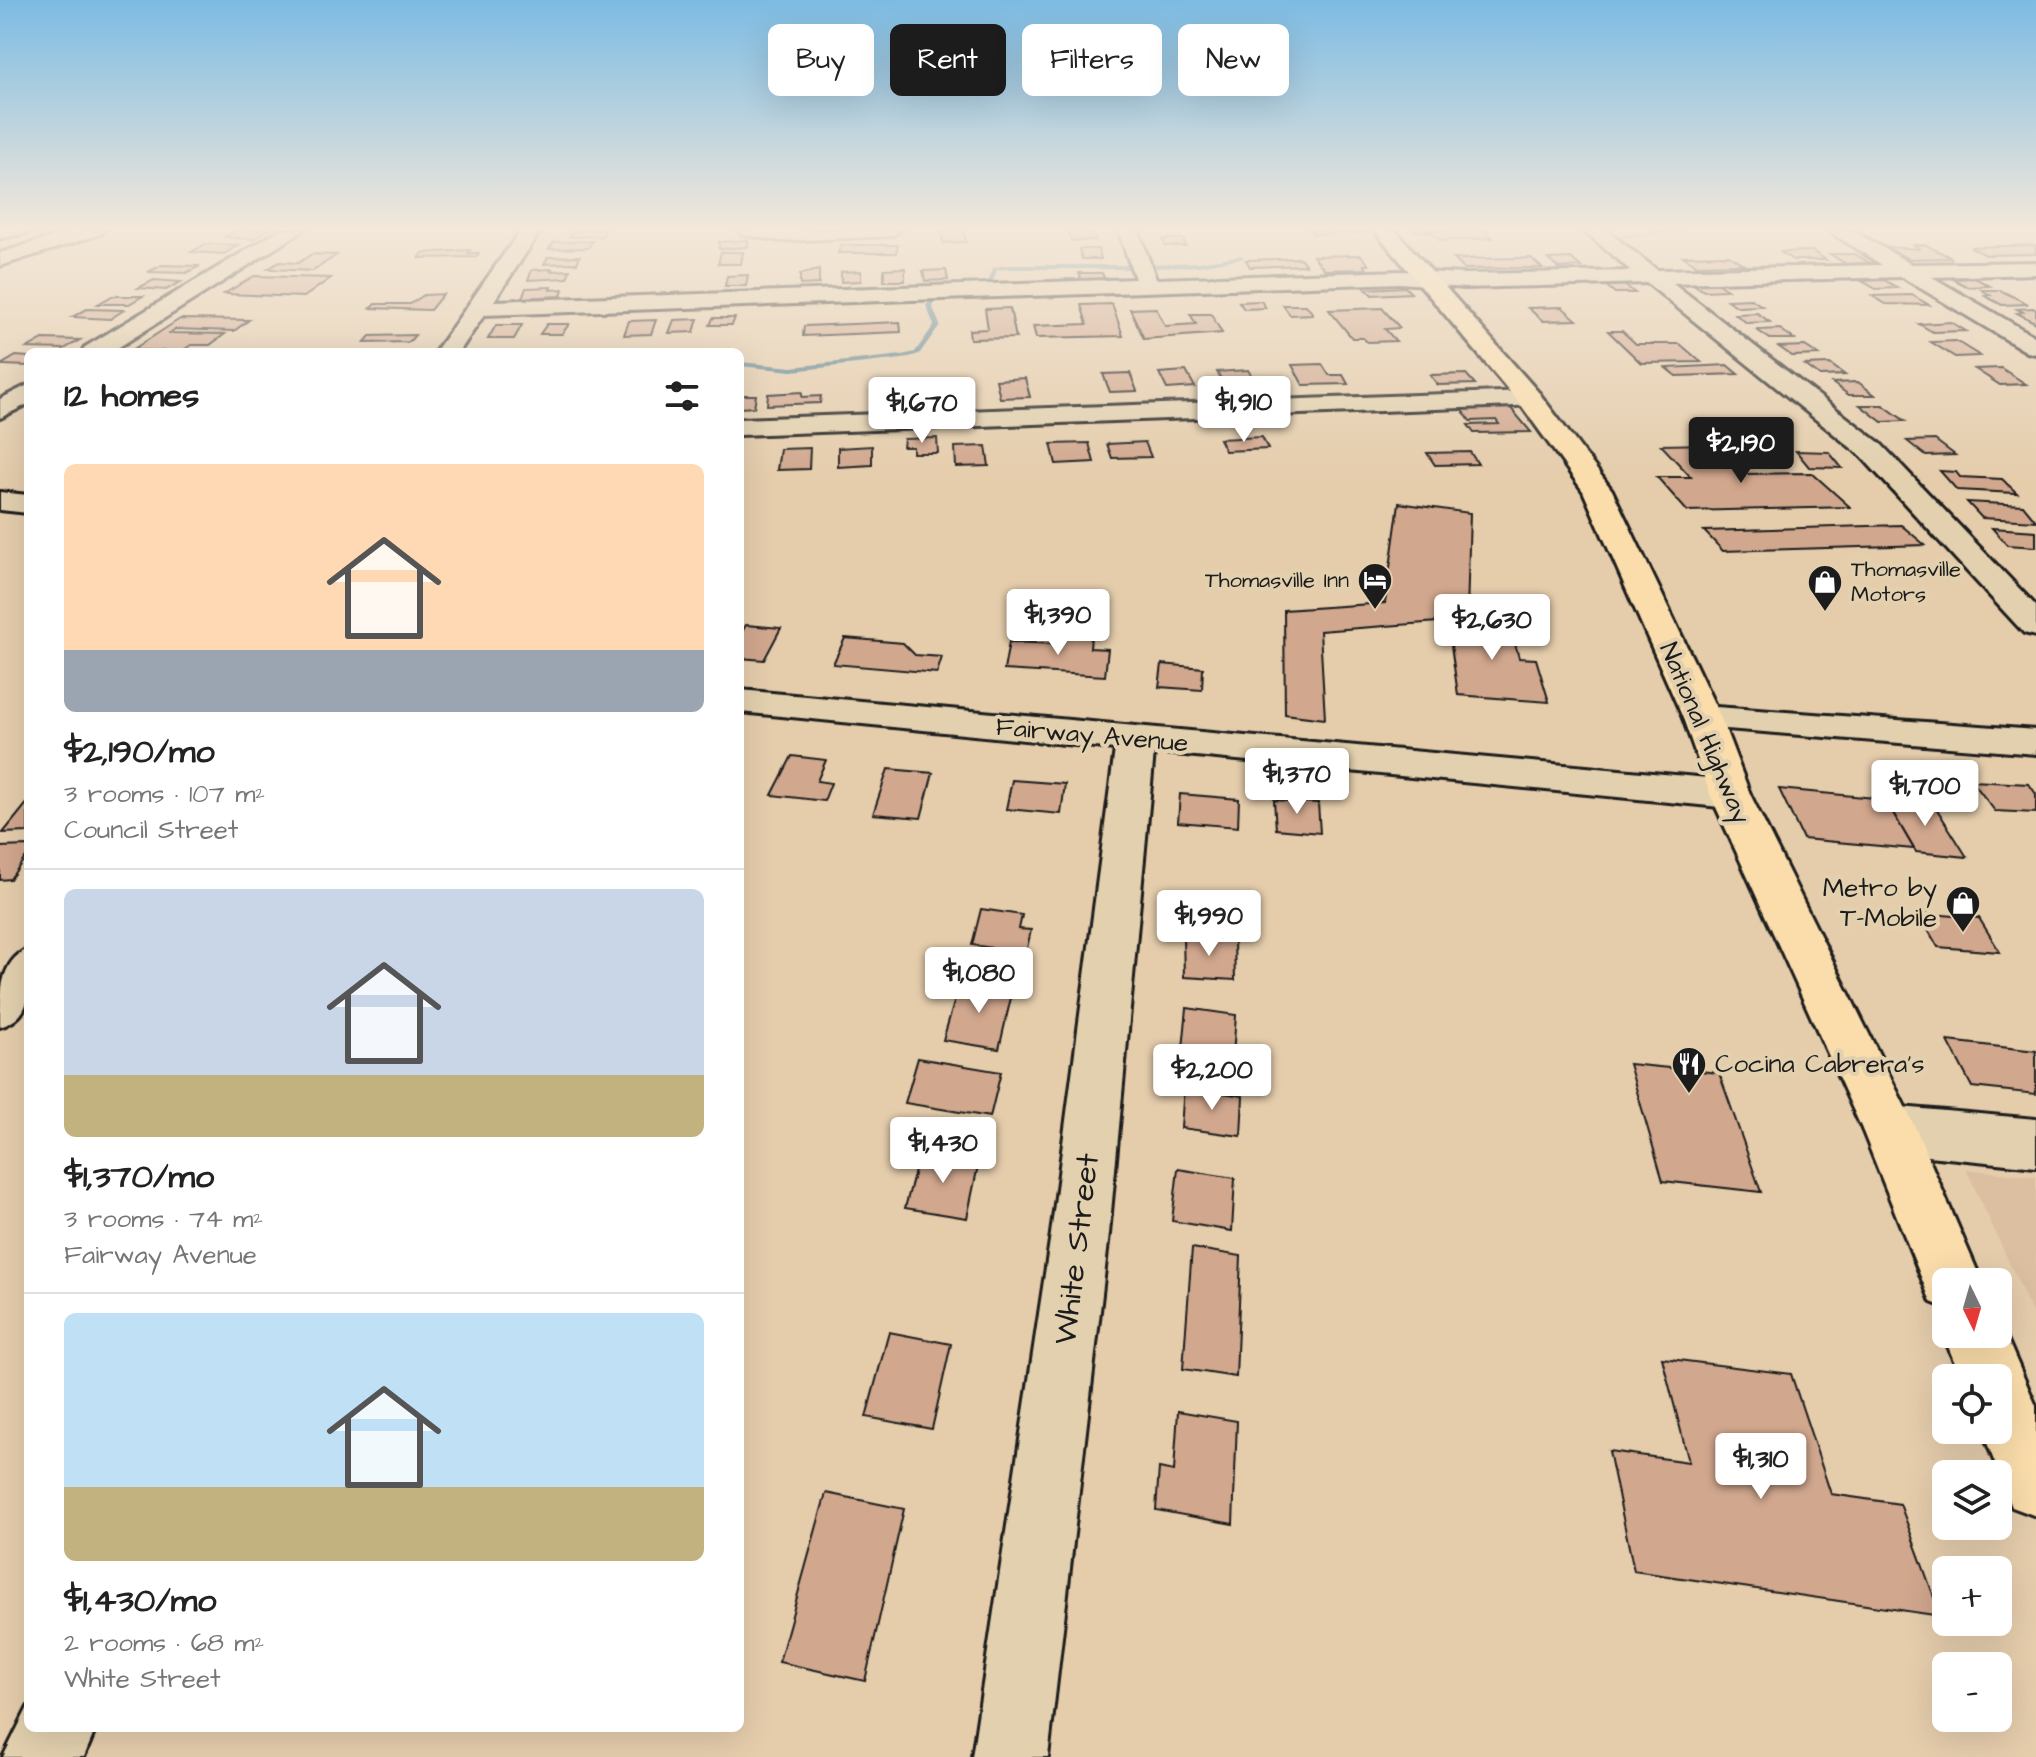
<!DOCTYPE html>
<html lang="en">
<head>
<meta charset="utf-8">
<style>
  :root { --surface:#fff; --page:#f2f2f2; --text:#222; --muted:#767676; --line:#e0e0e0; --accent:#1c1c1c }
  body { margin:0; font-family:"Architects Daughter",sans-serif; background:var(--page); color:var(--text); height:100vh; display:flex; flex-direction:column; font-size:30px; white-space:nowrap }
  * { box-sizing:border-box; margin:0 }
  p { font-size:26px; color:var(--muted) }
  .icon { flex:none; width:44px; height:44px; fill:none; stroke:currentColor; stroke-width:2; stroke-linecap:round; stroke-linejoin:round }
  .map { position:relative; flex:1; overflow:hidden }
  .panel { position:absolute; left:24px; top:348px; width:720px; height:1384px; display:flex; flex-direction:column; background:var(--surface); border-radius:12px; box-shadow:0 8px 32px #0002 }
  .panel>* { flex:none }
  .banner { position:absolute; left:768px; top:24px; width:760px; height:72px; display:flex; gap:16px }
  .needle { width:52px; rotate:175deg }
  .buttons { position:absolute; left:1932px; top:1268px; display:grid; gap:16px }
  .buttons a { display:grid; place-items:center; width:80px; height:80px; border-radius:12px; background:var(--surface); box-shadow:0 8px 32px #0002; font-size:40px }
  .price { position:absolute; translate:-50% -68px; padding:0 18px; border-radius:8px; background:#fff; color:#222; font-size:26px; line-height:52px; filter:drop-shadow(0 2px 4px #0008) }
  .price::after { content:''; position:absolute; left:50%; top:48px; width:24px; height:18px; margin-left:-12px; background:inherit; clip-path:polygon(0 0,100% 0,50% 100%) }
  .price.current { background:var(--accent); color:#fff }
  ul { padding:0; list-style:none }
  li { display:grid; align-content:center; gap:16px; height:424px; padding:0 40px }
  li+li { border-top:2px solid var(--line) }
  li span { display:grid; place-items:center; height:248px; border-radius:12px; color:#555 }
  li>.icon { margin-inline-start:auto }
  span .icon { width:144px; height:144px; fill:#fffc; stroke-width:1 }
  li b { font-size:34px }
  h2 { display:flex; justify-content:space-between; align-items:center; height:96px; padding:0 40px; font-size:34px }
  .chip { padding:0 28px; border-radius:12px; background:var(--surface); box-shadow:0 8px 32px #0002; font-size:28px; line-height:72px }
  .chip.current { background:var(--accent); color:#fff }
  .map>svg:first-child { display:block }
  .built { fill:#dbbfa0 }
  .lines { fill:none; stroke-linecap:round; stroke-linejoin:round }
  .stream { fill:#55818f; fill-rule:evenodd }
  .building { fill:#d1a78e; stroke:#1c1c1c; stroke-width:2 }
  .minor-casing { stroke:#1c1c1c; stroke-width:6 }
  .major-casing { stroke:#1c1c1c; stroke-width:6 }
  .minor { fill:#e2d0ae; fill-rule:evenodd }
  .major { fill:#faddab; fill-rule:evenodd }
  .rail { stroke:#1c1c1c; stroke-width:3 }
  .labels { text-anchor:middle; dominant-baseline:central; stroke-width:8; stroke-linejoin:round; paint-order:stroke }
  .far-poi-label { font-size:22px; fill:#1c1c1c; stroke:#e2d0ae; text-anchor:start }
  .street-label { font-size:26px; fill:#1c1c1c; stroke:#e2d0ae }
  .poi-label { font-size:26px; fill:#1c1c1c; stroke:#e2d0ae; text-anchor:end }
  .near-street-label { font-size:32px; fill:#1c1c1c; stroke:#e2d0ae }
</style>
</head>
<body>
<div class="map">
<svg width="2036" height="1757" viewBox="0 0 2036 1757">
  <rect width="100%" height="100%" fill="#e5cdac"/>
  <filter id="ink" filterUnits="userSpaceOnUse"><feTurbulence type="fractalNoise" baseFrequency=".0125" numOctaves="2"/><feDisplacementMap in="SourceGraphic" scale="16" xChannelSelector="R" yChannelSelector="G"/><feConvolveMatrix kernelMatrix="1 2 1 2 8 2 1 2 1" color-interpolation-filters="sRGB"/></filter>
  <g filter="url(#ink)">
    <polygon class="built" points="1966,1169 2036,1177 2036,1321"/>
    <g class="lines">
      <g class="stream">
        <polygon points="1668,230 1686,230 1616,239 1613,237"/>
        <polygon points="1242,255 1244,258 1199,266 1151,268 1148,266 1151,264 1199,262"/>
        <polygon points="1006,265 1129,265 1132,267 1129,269 1006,269 997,270 993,282 973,290 968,289 989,280 993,268"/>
        <polygon points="932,300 937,301 932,305 940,325 919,354 902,359 792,371 740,366 740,362 792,367 902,355 915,352 934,325 926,305"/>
      </g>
    </g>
    <g class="building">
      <polygon points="237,230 269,230 253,239 224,237"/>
      <polygon points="605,230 602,236 569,237 573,231"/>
      <polygon points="941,230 964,230 966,242 943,243"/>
      <polygon points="1068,230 1092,230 1096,240 1071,241"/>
      <polygon points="1310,230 1363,230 1365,233 1313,234"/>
      <polygon points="1413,230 1485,230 1493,238 1441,241 1431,232"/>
      <polygon points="1163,239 1183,239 1186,246 1165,246"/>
      <polygon points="748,240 748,247 719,249 719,242"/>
      <polygon points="593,241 588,248 549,249 554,242"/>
      <polygon points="206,244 239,245 224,254 191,252"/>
      <polygon points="841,245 898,245 896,253 838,253"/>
      <polygon points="1913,245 1926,245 1952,258 1909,259 1885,247 1920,249"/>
      <polygon points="2035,245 2036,254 1986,255 1970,247"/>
      <polygon points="1079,249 1098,249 1101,259 1082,259"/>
      <polygon points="470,250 468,253 479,253 476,257 419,258 423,253"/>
      <polygon points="1812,251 1826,260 1793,260 1780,252"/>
      <polygon points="721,252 743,252 741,264 718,264"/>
      <polygon points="312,254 337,255 313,271 268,269 279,262 298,263"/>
      <polygon points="1830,254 1854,254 1870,263 1846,264"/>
      <polygon points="1361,255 1369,265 1364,265 1367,269 1325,270 1313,256"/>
      <polygon points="1729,255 1743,264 1696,265 1683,256"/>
      <polygon points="580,256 577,263 544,264 548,257"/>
      <polygon points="1300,258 1306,265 1250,267 1246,260"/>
      <polygon points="1531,258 1542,268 1464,269 1454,259"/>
      <polygon points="1571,258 1581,267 1558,268 1548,259"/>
      <polygon points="162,265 200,266 186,273 148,272"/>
      <polygon points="905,268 905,281 884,281 884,269"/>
      <polygon points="552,269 551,271 570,270 567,278 528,280 532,270"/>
      <polygon points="819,270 819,284 800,285 800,274"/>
      <polygon points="946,270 948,280 925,281 923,271"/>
      <polygon points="861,271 861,281 841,282 841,272"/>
      <polygon points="1079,273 1102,273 1105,280 1081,280"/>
      <polygon points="748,275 746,286 725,286 727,276"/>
      <polygon points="254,276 331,278 304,297 224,294"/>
      <polygon points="1975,278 1990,286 1968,287 1953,279"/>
      <polygon points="154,280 181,282 166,290 138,288"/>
      <polygon points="1884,280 1898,288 1876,289 1862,281"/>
      <polygon points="1715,282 1727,290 1704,291 1692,283"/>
      <polygon points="1604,284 1623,284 1635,293 1615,293"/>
      <polygon points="551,287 550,290 563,289 561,296 522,298 526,288"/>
      <polygon points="1405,287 1411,293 1372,295 1366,289"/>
      <polygon points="1982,290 2000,290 2028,304 2002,305 1983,295 1990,295"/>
      <polygon points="443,294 430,310 371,308 375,304 410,304 424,295"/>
      <polygon points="1912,295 1929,305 1886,304 1872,296"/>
      <polygon points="112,296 143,296 129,304 98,304"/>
      <polygon points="1751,299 1762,306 1738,307 1727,300"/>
      <polygon points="1261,301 1266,308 1244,309 1239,302"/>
      <polygon points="1112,304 1123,336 1036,338 1033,326 1087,324 1081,305"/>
      <polygon points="1283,305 1306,305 1313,314 1290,315"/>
      <polygon points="1562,307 1577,320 1543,321 1528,308"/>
      <polygon points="1010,308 1016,338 970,339 969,330 988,329 985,309"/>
      <polygon points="1156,308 1165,326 1196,324 1190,314 1211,314 1222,333 1144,339 1130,309"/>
      <polygon points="1382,308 1400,328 1385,329 1396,341 1367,342 1363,338 1352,338 1329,310"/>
      <polygon points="2033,308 2036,310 2036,323 2017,313 2023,312 2017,309"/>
      <polygon points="87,309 124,310 110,319 72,317"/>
      <polygon points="1757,313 1770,322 1747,323 1735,314"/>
      <polygon points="713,318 735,318 732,325 710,325"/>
      <polygon points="180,319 249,320 234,331 175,329 170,333 225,334 210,345 191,345 182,351 132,350"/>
      <polygon points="698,319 694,332 669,333 674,320"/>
      <polygon points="656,320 651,334 624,335 629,321"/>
      <polygon points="900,322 901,332 803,336 804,326"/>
      <polygon points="1951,322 1966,331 1933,332 1919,324"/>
      <polygon points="547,324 569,324 562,334 540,334"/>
      <polygon points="496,325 522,325 514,339 488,339"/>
      <polygon points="1780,329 1794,339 1770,339 1757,330"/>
      <polygon points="1608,331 1622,331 1636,344 1680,344 1701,362 1641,363"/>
      <polygon points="415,335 409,342 364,343 370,336"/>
      <polygon points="43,339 80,340 64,349 27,348"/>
      <polygon points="1956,341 1980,356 1955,357 1931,342"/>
      <polygon points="1805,346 1819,355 1792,356 1779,347"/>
      <polygon points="16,356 28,357 28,366 1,365"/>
      <polygon points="1322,364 1329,375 1343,375 1348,384 1303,385 1292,365"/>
      <polygon points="1830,364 1845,375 1820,376 1805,365"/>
      <polygon points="1727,365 1738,374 1676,376 1666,368"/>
      <polygon points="2001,368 2026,384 2000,385 1975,369"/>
      <polygon points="1248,370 1259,388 1227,389 1217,372"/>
      <polygon points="1186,371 1195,387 1167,389 1159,373"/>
      <polygon points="1130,373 1137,391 1110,392 1103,374"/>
      <polygon points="1466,374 1475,384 1438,385 1430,375"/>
      <polygon points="1025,378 1030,397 1000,398 996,380"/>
      <polygon points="1858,382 1875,395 1849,395 1832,383"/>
      <polygon points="802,392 802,397 821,396 820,403 767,405 768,394"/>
      <polygon points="740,395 756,395 754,407 740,408"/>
      <polygon points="1860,405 1883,405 1905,421 1882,422"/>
      <polygon points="1510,407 1531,432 1474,433 1468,425 1499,424 1496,420 1470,421 1461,408"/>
      <polygon points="1262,437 1268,449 1225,451 1219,439"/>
      <polygon points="937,438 938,453 913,453 913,447 903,447 904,439"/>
      <polygon points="1935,440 1955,455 1926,456 1907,441"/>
      <polygon points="1145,442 1151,457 1112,458 1107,444"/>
      <polygon points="1089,443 1094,462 1056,464 1051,444"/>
      <polygon points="1711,444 1742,474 1812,473 1850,507 1687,511 1657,477 1691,477 1661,445"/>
      <polygon points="872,446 872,465 838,467 838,448"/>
      <polygon points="986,446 989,466 956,467 955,447"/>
      <polygon points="810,448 809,469 777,470 780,449"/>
      <polygon points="1796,451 1829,452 1842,468 1809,467"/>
      <polygon points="1470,452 1478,464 1435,465 1427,453"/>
      <polygon points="1940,471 1956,472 1960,477 2002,479 2017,493 1957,490"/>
      <polygon points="1967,502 2023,505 2036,521 1982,518"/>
      <polygon points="1399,503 1470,513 1467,614 1443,612 1438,622 1320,631 1325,719 1285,714 1284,610 1385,603"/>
      <polygon points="1901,525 1925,545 1723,551 1704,531"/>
      <polygon points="1992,528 2036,531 2036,547 2007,545"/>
      <polygon points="1447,617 1509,623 1519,658 1536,659 1549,702 1458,695"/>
      <polygon points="746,625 781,628 764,660 740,658 740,635"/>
      <polygon points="1058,635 1091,637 1090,648 1108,649 1105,676 1004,670 1009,642 1056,644"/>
      <polygon points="845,638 903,643 915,655 942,657 937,673 833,664"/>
      <polygon points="1162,664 1203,668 1202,690 1159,687"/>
      <polygon points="792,756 826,760 817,781 831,783 824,801 772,795"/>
      <polygon points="888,769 933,773 921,818 873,814"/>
      <polygon points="1012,780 1065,784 1061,814 1006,809"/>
      <polygon points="1972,781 2029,784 2036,794 2036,813 1995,811"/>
      <polygon points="1779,789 1885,799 1914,849 1803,839"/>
      <polygon points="1180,794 1239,799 1238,827 1178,822"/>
      <polygon points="1885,799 1933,803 1967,857 1916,852"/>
      <polygon points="1274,800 1318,803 1320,833 1276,829"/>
      <polygon points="28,802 28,832 3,833"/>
      <polygon points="28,846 28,854 10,879 0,880 0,847"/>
      <polygon points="981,909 1022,915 1019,929 1031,930 1026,953 972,945"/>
      <polygon points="1918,913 1979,918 2000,952 1938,947"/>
      <polygon points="1183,937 1234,940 1235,980 1184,977"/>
      <polygon points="960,982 1013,989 999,1049 943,1040"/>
      <polygon points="1187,1008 1236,1015 1233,1056 1183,1049"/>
      <polygon points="1948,1041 2036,1051 2036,1094 1972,1087"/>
      <polygon points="918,1058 1001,1072 990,1117 905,1103"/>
      <polygon points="1629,1064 1719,1073 1761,1192 1663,1181"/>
      <polygon points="1184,1087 1243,1096 1241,1136 1181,1128"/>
      <polygon points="920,1152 979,1161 967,1218 905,1208"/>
      <polygon points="1178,1169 1235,1178 1232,1231 1172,1221"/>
      <polygon points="1192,1248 1241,1256 1236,1377 1183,1369"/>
      <polygon points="889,1332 951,1344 932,1429 866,1417"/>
      <polygon points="1662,1358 1791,1374 1831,1494 1900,1504 1941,1616 1634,1571 1609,1451 1689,1462"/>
      <polygon points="1178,1411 1237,1421 1233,1524 1156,1510 1159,1468 1174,1471"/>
      <polygon points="826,1493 904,1509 865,1681 779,1662"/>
    </g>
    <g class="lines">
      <g class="minor-casing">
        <g id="minor">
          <polygon points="73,230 104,230 101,234 0,266 0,253"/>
          <polygon points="280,230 304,230 111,352 82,352 85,347"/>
          <polygon points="521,230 541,230 494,301 1135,279 1118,230 1138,230 1156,279 1400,271 1465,274 1631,271 1583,230 1606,230 1657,270 1882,265 1827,230 1852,230 1911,264 2036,262 2036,274 1932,277 2036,337 2036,354 2027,352 1902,277 1673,283 1880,443 2036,606 2036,636 2024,633 1860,455 1647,283 1465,288 1400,283 484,315 459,352 435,352"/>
          <polygon points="738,230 901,230 891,236 781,241 741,234"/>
          <polygon points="28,385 28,404 0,418 0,399"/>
          <polygon points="1530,391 1539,393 1543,399 1539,405 740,435 740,419"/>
          <polygon points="0,492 28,495 28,513 0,510"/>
          <polygon points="740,690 1730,780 1744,784 1750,794 1744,804 1730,808 1154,752 1109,1234 1048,1757 972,1757 1051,1234 1115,749 740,712"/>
          <polygon points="1702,706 2036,730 2036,754 1689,726 1683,718 1689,710"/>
          <path d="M 28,949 C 28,983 38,1015 0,1027 C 0,994 0,961 28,949 Z"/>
          <polygon points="1889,1106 2036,1119 2036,1167 1889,1152 1870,1145 1862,1129 1870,1113"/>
          <polygon points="28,1707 28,1728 96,1728 84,1757 3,1757"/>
        </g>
      </g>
      <g class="major-casing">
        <g id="major">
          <polygon points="1374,230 1395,230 1539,393 1612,490 1721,718 1750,794 1916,1129 1982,1282 1946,1282 1946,1308 1931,1302 1862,1129 1710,794 1683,718 1583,491 1521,405"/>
          <polygon points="1998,1318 2036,1406 2036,1516 2012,1507 1982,1430 1998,1430 1998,1378 1961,1378 1943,1334 1946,1328 1946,1334 1998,1334"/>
        </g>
      </g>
      <use href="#minor" class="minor"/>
      <use href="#major" class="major"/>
      <polyline class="rail" points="0,240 47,230"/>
    </g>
  </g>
  <linearGradient id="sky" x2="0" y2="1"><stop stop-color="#7cbbe3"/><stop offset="0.48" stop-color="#f3e8da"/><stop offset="1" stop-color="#f3e8da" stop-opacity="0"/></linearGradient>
  <rect width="2036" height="476" fill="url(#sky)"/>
  <defs>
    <g id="hotel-pin" transform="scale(1.8)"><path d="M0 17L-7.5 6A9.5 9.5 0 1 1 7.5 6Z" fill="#1c1c1c" stroke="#e2d0ae"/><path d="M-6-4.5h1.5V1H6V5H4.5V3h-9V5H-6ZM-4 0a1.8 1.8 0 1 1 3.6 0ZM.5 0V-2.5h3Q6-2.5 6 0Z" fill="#fff"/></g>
    <g id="shop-pin" transform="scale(1.8)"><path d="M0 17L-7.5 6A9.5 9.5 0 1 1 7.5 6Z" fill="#1c1c1c" stroke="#e2d0ae"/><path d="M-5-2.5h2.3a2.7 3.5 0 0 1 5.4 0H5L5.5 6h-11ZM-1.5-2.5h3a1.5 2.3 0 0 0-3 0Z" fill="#fff"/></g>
    <g id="restaurant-pin" transform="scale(1.8)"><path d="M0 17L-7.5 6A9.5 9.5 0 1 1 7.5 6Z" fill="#1c1c1c" stroke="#e2d0ae"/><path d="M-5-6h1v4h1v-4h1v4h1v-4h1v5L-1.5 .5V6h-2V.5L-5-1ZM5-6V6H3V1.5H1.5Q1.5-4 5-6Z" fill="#fff"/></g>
  </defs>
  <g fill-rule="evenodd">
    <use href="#hotel-pin" x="1375" y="580"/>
    <use href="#shop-pin" x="1825" y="582"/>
    <use href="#shop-pin" x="1963" y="903"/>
    <use href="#restaurant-pin" x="1689" y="1064"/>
  </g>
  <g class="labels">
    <g class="far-poi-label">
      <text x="1851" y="569">Thomasville<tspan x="1851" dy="25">Motors</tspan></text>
      <text x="1349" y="580" text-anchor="end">Thomasville Inn</text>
    </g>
    <g class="street-label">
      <text transform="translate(1705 733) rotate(67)">National Highway</text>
      <text transform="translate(1092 735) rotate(5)">Fairway Avenue</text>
    </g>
    <g class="poi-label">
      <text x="1937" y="888">Metro by<tspan x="1937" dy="30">T-Mobile</tspan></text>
      <text x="1715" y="1064" text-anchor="start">Cocina Cabrera's</text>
    </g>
    <g class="near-street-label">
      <text transform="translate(1077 1249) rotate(-83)">White Street</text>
    </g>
  </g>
</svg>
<div class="buttons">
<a><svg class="needle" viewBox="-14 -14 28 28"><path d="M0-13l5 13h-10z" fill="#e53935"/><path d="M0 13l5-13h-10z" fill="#767676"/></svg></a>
<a><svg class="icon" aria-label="locate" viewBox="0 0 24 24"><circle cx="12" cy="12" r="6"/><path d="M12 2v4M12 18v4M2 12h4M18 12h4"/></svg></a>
<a><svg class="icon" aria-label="layers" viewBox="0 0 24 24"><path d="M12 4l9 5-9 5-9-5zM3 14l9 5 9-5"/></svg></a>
<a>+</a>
<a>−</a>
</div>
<b class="price" style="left:1244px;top:444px">$1,910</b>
<b class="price" style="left:922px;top:445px">$1,670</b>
<b class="price current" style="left:1741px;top:485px">$2,190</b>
<b class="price" style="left:1058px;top:657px">$1,390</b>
<b class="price" style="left:1492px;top:662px">$2,630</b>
<b class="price" style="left:1297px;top:816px">$1,370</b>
<b class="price" style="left:1925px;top:828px">$1,700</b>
<b class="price" style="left:1209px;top:958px">$1,990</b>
<b class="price" style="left:979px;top:1015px">$1,080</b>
<b class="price" style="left:1212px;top:1112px">$2,200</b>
<b class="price" style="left:943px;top:1185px">$1,430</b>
<b class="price" style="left:1761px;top:1501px">$1,310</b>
<div class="banner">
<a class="chip">Buy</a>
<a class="chip current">Rent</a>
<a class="chip">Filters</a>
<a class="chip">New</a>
</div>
<section class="panel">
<h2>12 homes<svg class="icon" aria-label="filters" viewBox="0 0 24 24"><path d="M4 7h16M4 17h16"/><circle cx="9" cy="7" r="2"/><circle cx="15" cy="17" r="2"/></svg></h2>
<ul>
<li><span style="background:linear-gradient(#ffd9b3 75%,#9aa5b1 0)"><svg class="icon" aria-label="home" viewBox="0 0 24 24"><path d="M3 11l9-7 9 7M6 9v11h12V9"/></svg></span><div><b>$2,190/mo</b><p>3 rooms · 107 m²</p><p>Council Street</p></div></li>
<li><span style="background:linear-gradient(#c9d6e8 75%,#c2b280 0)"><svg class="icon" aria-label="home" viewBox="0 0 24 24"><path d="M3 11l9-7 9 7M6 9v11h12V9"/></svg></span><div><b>$1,370/mo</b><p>3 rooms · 74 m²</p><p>Fairway Avenue</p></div></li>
<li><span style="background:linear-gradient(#bfe0f5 70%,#c2b280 0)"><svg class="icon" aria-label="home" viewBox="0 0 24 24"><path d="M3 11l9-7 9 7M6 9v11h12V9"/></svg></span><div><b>$1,430/mo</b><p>2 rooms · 68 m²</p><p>White Street</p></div></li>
</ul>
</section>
</div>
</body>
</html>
